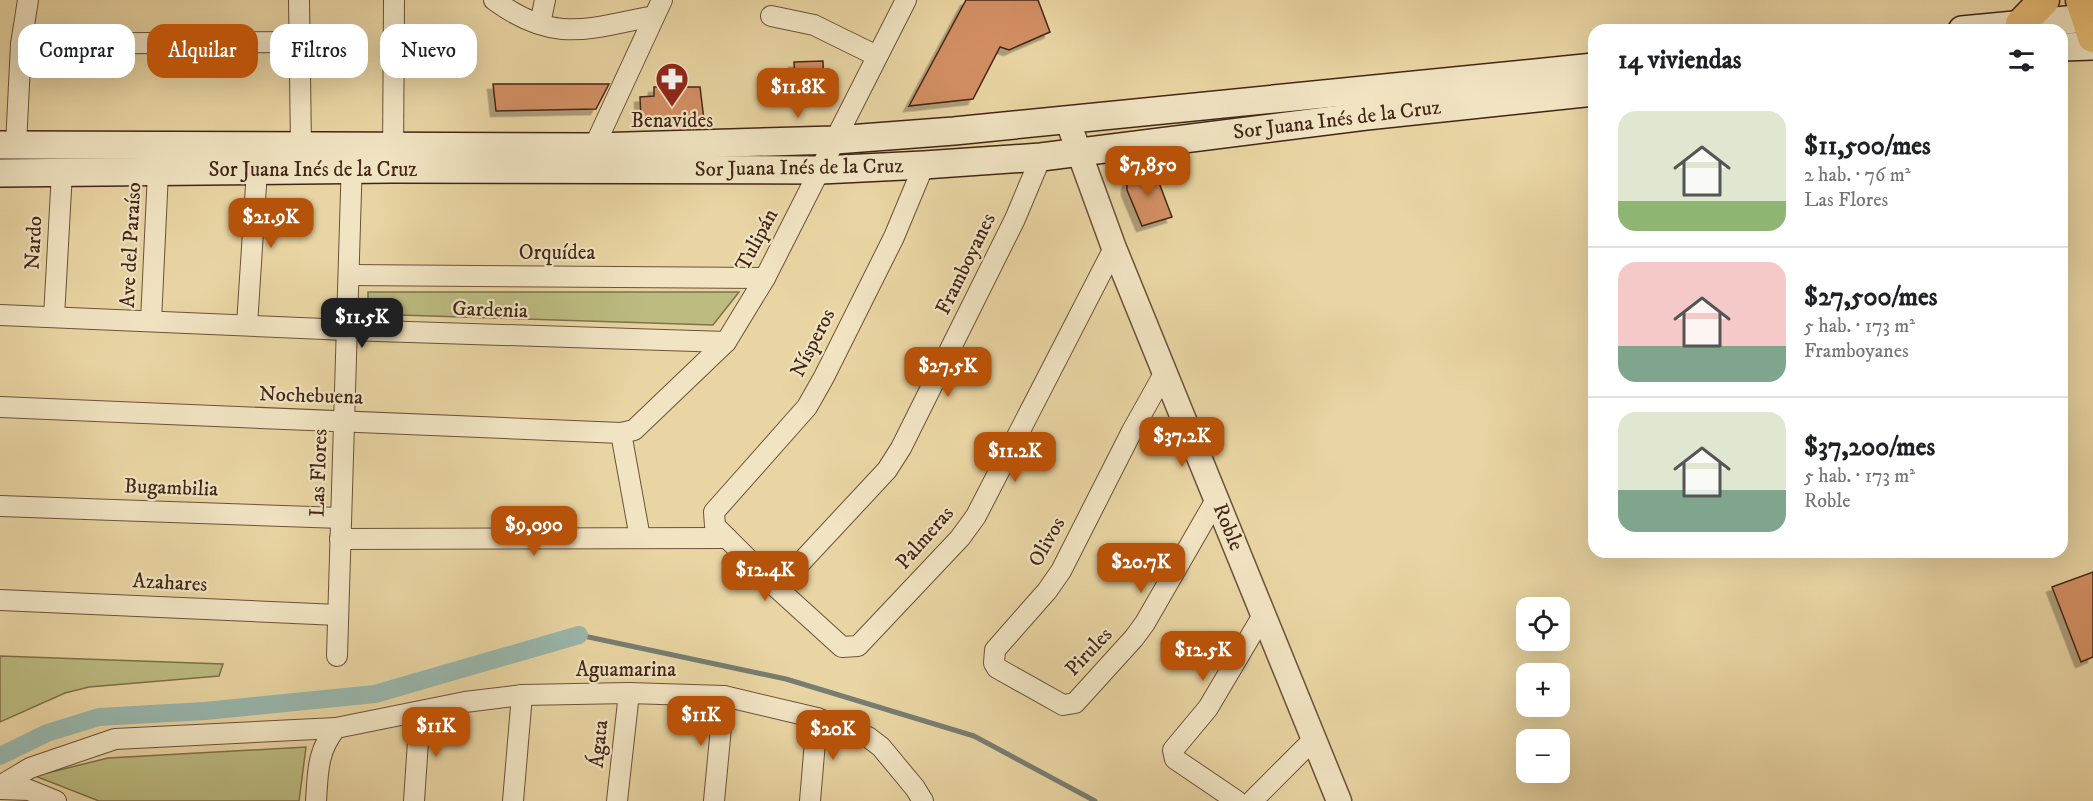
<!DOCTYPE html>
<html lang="es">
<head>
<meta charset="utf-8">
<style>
  :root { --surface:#fff; --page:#f6f6f6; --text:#202124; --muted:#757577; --line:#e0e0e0; --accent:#b45309 }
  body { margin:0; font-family:"IM FELL DW Pica",serif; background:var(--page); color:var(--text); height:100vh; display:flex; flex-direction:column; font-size:22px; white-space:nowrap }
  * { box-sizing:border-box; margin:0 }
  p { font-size:20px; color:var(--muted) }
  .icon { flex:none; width:33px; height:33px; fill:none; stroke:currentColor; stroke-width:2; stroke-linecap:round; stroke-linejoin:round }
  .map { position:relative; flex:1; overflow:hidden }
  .panel { position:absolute; left:1588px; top:24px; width:480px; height:534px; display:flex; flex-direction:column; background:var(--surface); border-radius:18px; box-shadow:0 6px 24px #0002 }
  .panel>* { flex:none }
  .guide { position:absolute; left:18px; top:24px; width:570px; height:54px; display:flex; gap:12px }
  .controls { position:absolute; left:1516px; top:597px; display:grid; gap:12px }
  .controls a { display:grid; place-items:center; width:54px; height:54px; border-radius:12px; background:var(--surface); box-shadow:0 6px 24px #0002; font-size:30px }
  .price { position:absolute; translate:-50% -51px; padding:0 14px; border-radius:12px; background:var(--accent); color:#fff; font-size:20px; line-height:39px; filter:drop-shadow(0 2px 3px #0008) }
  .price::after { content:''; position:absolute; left:50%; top:36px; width:18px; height:14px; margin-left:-9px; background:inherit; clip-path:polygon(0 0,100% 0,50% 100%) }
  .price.active { background:#222; color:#fff }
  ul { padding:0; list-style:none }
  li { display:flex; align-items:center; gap:18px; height:150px; padding:0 30px }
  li+li { border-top:2px solid var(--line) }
  li span { display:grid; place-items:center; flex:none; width:168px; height:120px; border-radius:18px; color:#555 }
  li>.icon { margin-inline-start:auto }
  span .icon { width:72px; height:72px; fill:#fffc; stroke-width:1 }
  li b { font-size:26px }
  h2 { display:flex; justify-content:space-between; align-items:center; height:72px; padding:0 30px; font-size:26px }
  .pill { padding:0 21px; border-radius:18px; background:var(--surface); box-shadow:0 6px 24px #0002; font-size:21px; line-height:54px }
  .pill.active { background:var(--accent); color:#fff }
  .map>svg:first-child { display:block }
  .green { fill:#bcbc81; stroke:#80704c; stroke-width:1.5 }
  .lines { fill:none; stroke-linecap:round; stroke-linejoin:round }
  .stream { stroke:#777d71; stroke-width:5 }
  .canal { stroke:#99b7ad; stroke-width:18 }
  .building { fill:#d38f64; stroke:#432517; stroke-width:1.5; filter:url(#shadow) }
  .minor-casing { stroke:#6c513a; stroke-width:22 }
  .tertiary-casing { stroke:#6c513a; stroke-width:27 }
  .secondary-casing { stroke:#432517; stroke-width:30 }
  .primary-casing { stroke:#432517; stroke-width:33 }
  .minor { stroke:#f1e4c3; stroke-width:20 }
  .tertiary { stroke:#f1e4c3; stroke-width:24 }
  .secondary { stroke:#f1e4c3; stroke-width:27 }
  .primary { stroke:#e4ba72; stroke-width:30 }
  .labels { text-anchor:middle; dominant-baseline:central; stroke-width:4.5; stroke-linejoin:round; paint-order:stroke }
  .street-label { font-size:21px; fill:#432517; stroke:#f1e4c3 }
  .poi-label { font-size:21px; fill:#432517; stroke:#f1e4c3 }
</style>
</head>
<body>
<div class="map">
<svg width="2093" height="801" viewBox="0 0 2093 801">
  <defs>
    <filter id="shadow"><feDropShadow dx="-5.5" dy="5.5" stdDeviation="0" flood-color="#0004"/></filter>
  </defs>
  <rect width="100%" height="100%" fill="#e9d5a3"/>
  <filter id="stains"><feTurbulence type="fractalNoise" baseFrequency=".00333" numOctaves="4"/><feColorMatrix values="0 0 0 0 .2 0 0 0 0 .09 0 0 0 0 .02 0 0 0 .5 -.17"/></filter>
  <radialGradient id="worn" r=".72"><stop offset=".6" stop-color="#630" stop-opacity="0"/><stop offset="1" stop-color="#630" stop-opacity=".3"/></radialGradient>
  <g class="green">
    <polygon points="368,292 739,292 713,325 368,314"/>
    <polygon points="0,656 223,664 219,676 89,687 65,693 0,722"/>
    <polygon points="306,747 299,801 99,801 35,776 108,758"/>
  </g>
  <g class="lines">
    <polyline class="stream" points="579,635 786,679 974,736 1095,801"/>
    <polyline class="canal" points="0,756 47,733 99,717 205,711 375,694 579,635"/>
  </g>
  <g class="building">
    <polygon points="966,0 1038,0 1050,32 1009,50 1000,47 973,99 909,106"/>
    <polygon points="823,61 824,94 814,101 796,101 794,62"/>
    <polygon points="493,84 609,84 596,109 496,111"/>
    <polygon points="654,87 700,87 704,120 641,120 640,97 654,96"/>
    <polygon points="1153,167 1172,217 1142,226 1127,190 1127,184 1129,178 1133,174"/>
    <polygon points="2093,572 2093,657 2081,662 2052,587"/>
  </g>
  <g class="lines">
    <g class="minor-casing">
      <g id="minor">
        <polyline points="299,0 301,147"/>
        <path d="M 494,0 C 554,44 587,29 654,16"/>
        <polyline points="771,16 814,25 877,56"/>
        <polyline points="540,24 545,0"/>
        <polyline points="21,44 300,42"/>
        <polyline points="16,145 21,44 28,0"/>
        <polyline points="594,147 662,0"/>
        <polyline points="393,159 394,0"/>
        <polyline points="924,165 894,237 824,377 807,407 714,512 715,526 777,588 842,647 858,646 960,538 976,516 1114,248"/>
        <polyline points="349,275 765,278"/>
        <polyline points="0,315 347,330 726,342"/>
        <polyline points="54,317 62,172"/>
        <polyline points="151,321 158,172"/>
        <polyline points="247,325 257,170"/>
        <polyline points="1165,372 1132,431 1061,571 1047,591 995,650 994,663 997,668 1063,705 1075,703 1134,638 1145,623 1217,498"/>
        <polyline points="0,407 621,433 634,430 726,342 765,278 906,0"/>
        <polyline points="621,433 640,538"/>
        <polyline points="0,506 341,518"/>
        <polyline points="340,539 727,538"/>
        <polyline points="777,588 887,470 901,448 1015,219 1041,157"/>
        <polyline points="0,600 338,615"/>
        <polyline points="337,656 352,158"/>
        <polyline points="0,786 30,768 115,739 336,728"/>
        <polyline points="0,789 29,790 56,801"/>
        <path d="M 316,801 C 318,772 317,751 336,728 L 465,702 L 522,695 L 629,693 L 724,696 L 817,718 L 868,737 L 881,747 L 915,788 L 923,801"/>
        <polyline points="414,801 420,712"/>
        <polyline points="513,801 522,695"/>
        <polyline points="617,801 629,693"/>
        <polyline points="714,801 724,696"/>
        <polyline points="810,801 817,718"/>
        <polyline points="1237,801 1175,759 1173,750 1208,708 1263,615"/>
        <polyline points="1252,801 1314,739"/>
      </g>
    </g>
    <g class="tertiary-casing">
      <polyline id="tertiary" points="1067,119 1114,248 1339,801"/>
    </g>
    <g class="secondary-casing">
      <g id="secondary">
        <polyline points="1962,30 2087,18 2093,20"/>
        <polyline points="2062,47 2093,46"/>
        <polyline points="0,145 594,147 835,140 954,131 1594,67"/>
        <polyline points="0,173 392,169 821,170 924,165 1041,157 1366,116 1594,92"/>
      </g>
    </g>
    <g class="primary-casing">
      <g id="primary">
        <polyline points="2081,0 2093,37"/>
        <polyline points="2021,24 2044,0"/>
      </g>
    </g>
    <use href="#minor" class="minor"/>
    <use href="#tertiary" class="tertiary"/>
    <use href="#secondary" class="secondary"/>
    <use href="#primary" class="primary"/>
  </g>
  <defs>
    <g id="pharmacy-pin" transform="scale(1.725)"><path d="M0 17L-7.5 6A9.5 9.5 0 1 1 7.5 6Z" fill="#8f2418" stroke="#f1e4c3"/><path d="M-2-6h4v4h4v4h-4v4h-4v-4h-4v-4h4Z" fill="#fff"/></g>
  </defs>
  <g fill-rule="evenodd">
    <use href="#pharmacy-pin" x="672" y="79"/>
  </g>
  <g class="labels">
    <g class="street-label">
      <text transform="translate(1337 120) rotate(-7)">Sor Juana Inés de la Cruz</text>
      <text transform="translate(799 168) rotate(-1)">Sor Juana Inés de la Cruz</text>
      <text x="313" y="170">Sor Juana Inés de la Cruz</text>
      <text transform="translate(757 240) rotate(-62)">Tulipán</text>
      <text transform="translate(34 243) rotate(-87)">Nardo</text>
      <text transform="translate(131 245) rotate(-87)">Ave del Paraíso</text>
      <text x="557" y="253">Orquídea</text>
      <text transform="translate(966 264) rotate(-64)">Framboyanes</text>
      <text transform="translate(490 310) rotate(2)">Gardenia</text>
      <text transform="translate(813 343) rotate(-63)">Nísperos</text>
      <text transform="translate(311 396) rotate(2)">Nochebuena</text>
      <text transform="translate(319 473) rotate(-88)">Las Flores</text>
      <text transform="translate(171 488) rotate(2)">Bugambilia</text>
      <text transform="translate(1228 527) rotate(68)">Roble</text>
      <text transform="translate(925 538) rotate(-49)">Palmeras</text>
      <text transform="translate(1047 542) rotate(-61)">Olivos</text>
      <text transform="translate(170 583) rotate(3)">Azahares</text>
      <text transform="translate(1089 652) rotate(-47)">Pirules</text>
      <text x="626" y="670">Aguamarina</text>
      <text transform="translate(599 744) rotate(-84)">Ágata</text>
    </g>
    <g class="poi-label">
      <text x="672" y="121">Benavides</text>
    </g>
  </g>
  <rect width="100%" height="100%" filter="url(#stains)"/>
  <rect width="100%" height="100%" fill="url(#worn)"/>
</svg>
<div class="controls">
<a><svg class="icon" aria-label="locate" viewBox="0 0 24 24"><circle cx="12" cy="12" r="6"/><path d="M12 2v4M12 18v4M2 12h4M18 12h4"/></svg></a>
<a>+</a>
<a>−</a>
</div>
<b class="price" style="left:798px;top:119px">$11.8K</b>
<b class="price" style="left:1148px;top:197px">$7,850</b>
<b class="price" style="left:271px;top:249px">$21.9K</b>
<b class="price active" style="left:362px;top:349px">$11.5K</b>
<b class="price" style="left:948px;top:398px">$27.5K</b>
<b class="price" style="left:1182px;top:468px">$37.2K</b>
<b class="price" style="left:1015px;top:483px">$11.2K</b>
<b class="price" style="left:534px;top:557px">$9,090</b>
<b class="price" style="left:1141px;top:594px">$20.7K</b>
<b class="price" style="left:765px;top:602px">$12.4K</b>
<b class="price" style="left:1203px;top:682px">$12.5K</b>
<b class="price" style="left:701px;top:747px">$11K</b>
<b class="price" style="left:436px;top:758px">$11K</b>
<b class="price" style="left:833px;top:761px">$20K</b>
<div class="guide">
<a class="pill">Comprar</a>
<a class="pill active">Alquilar</a>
<a class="pill">Filtros</a>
<a class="pill">Nuevo</a>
</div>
<section class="panel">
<h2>14 viviendas<svg class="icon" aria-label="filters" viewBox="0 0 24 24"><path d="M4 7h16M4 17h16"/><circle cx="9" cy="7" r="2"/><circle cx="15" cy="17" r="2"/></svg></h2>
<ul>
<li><span style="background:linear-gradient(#dfe7d0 75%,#8fb573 0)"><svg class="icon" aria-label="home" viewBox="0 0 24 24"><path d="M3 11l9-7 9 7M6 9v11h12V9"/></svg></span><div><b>$11,500/mes</b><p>2 hab. · 76 m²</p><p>Las Flores</p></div></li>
<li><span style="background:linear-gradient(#f6c9c9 70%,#7fa58c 0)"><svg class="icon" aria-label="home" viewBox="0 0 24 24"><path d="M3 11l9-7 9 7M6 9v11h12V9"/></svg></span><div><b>$27,500/mes</b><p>5 hab. · 173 m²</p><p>Framboyanes</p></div></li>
<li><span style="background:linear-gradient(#dfe7d0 65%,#7fa58c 0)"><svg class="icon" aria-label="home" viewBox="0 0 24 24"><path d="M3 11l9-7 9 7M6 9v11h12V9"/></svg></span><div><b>$37,200/mes</b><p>5 hab. · 173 m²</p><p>Roble</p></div></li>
</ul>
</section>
</div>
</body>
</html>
